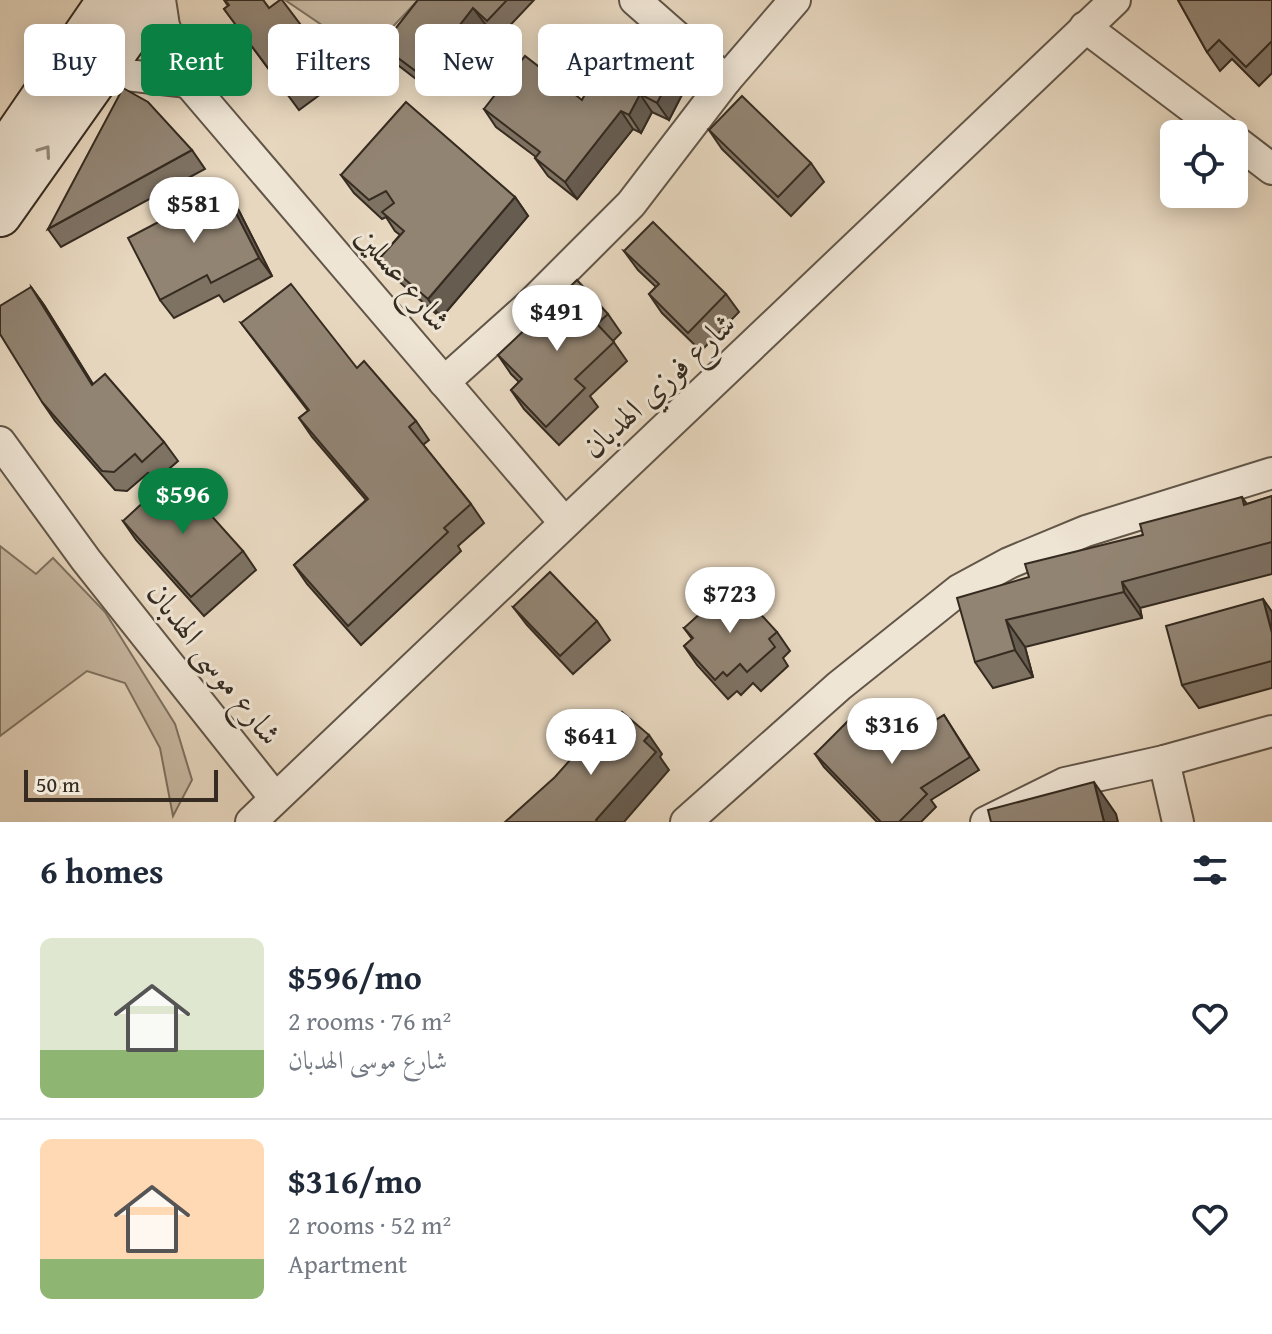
<!DOCTYPE html>
<html lang="en">
<head>
<meta charset="utf-8">
<style>
  :root { --surface:#fff; --page:#f6f6f7; --text:#1f2937; --muted:#747a83; --line:#e0e1e3; --accent:#0b8043 }
  body { margin:0; font-family:"Gentium Book Plus",Amiri,serif; background:var(--page); color:var(--text); height:100vh; display:flex; flex-direction:column; font-size:30px; white-space:nowrap }
  * { box-sizing:border-box; margin:0 }
  p { font-size:26px; color:var(--muted) }
  .icon { flex:none; width:44px; height:44px; fill:none; stroke:currentColor; stroke-width:2; stroke-linecap:round; stroke-linejoin:round }
  .map { position:relative; height:822px; overflow:hidden }
  .drawer { display:flex; flex-direction:column; background:var(--surface); flex:1 }
  .drawer>* { flex:none }
  .hud { position:absolute; left:24px; top:24px; width:800px; height:72px; display:flex; gap:16px }
  .buttons { position:absolute; left:1160px; top:120px; display:grid; gap:16px }
  .buttons a { display:grid; place-items:center; width:88px; height:88px; border-radius:12px; background:var(--surface); box-shadow:0 4px 20px #0003; font-size:40px }
  .scale { position:absolute; left:24px; bottom:20px; width:194px; box-sizing:border-box; padding-left:8px; border:4px solid #352b20; border-top:0; font-size:22px; line-height:28px; white-space:nowrap; color:#352b20; -webkit-text-stroke:6px #efe5d5; paint-order:stroke }
  .price { position:absolute; translate:-50% -68px; padding:0 18px; border-radius:28px; background:#fff; color:#222; font-size:26px; line-height:52px; filter:drop-shadow(0 2px 4px #0008) }
  .price::after { content:''; position:absolute; left:50%; top:48px; width:24px; height:18px; margin-left:-12px; background:inherit; clip-path:polygon(0 0,100% 0,50% 100%) }
  .price.current { background:var(--accent); color:#fff }
  ul { padding:0; list-style:none }
  li { display:flex; align-items:center; gap:24px; height:200px; padding:0 40px }
  li+li { border-top:2px solid var(--line) }
  li span { display:grid; place-items:center; flex:none; width:224px; height:160px; border-radius:12px; color:#555 }
  li>.icon { margin-inline-start:auto }
  span .icon { width:96px; height:96px; fill:#fffc; stroke-width:1 }
  li b { font-size:34px }
  h2 { display:flex; justify-content:space-between; align-items:center; height:96px; padding:0 40px; font-size:34px }
  .tag { padding:0 28px; border-radius:12px; background:var(--surface); box-shadow:0 4px 20px #0003; font-size:28px; line-height:72px }
  .tag.current { background:var(--accent); color:#fff }
  .map>svg:first-child { display:block }
  .green { fill:#c9baa4; stroke:#7f7262; stroke-width:2 }
  .lines { fill:none; stroke-linecap:round; stroke-linejoin:round }
  .street-casing { stroke:#625648; stroke-width:34 }
  .secondary-casing { stroke:#352b20; stroke-width:46 }
  .street { stroke:#efe5d5; stroke-width:30 }
  .secondary { stroke:#efe5d5; stroke-width:42 }
  .wall { fill:#7e7263; stroke:#352b20; stroke-width:2 }
  .shaded-wall { fill:#665c50; stroke:#352b20; stroke-width:2 }
  .building { fill:#928473; stroke:#352b20; stroke-width:2 }
  .oneway { stroke:#92887a }
  .labels { text-anchor:middle; dominant-baseline:central; stroke-width:6; stroke-linejoin:round; paint-order:stroke }
  .street-label { font-size:32px; fill:#352b20; stroke:#efe5d5 }
</style>
</head>
<body>
<div class="map">
<svg width="1272" height="822" viewBox="0 0 1272 822">
  <rect width="100%" height="100%" fill="#e7d7bf"/>
  <filter id="stains"><feTurbulence type="fractalNoise" baseFrequency=".0025" numOctaves="4"/><feColorMatrix values="0 0 0 0 .2 0 0 0 0 .09 0 0 0 0 .02 0 0 0 .5 -.17"/></filter>
  <radialGradient id="worn" r=".72"><stop offset=".6" stop-color="#630" stop-opacity="0"/><stop offset="1" stop-color="#630" stop-opacity=".3"/></radialGradient>
  <g class="green">
    <polygon points="285,0 418,0 366,55"/>
    <polygon points="0,546 36,574 53,558 105,612 175,724 192,780 173,816 160,748 125,683 87,671 0,736"/>
  </g>
  <g class="lines">
    <g class="street-casing">
      <g id="street">
        <polyline points="160,0 164,26 188,82 564,522"/>
        <polyline points="635,0 726,80"/>
        <polyline points="1085,27 1227,134"/>
        <polyline points="100,72 188,82"/>
        <polyline points="1234,140 1272,169"/>
        <polyline points="444,382 530,305 631,204 726,80 795,0"/>
        <polyline points="0,442 86,560 275,798"/>
        <polyline points="1164,761 1178,822"/>
        <polyline points="251,822 1115,0"/>
        <polyline points="686,822 839,686 959,590 1009,563 1086,531 1272,473"/>
        <polyline points="986,822 1065,783 1164,761 1272,731"/>
      </g>
    </g>
    <g class="secondary-casing">
      <g id="secondary">
        <polyline points="0,159 109,0"/>
        <polyline points="0,215 152,0"/>
      </g>
    </g>
    <use href="#street" class="street"/>
    <use href="#secondary" class="secondary"/>
  </g>
  <g class="wall">
    <polygon points="224,0 263,0 269,8 310,37 317,32 348,74 299,110 224,9 228,6"/>
    <polygon points="418,0 534,0 499,37 485,24 433,92 394,62 382,46"/>
    <polygon points="1178,0 1272,0 1272,73 1259,86 1232,59 1220,71 1207,52"/>
    <polygon points="677,64 689,81 669,120 652,112 641,133 633,129 577,199 548,176 535,158 536,157 496,127 484,109 582,100 640,69"/>
    <polygon points="709,130 811,163 824,182 791,216 722,149"/>
    <polygon points="192,150 205,169 61,247 48,229"/>
    <polygon points="341,175 515,197 528,216 441,318 394,277 380,258 400,235 395,231 386,217 382,219 354,193"/>
    <polygon points="223,188 237,207 272,276 224,302 219,295 174,318 160,300"/>
    <polygon points="624,251 726,294 739,312 701,351 662,313 649,294 656,287 638,270"/>
    <polygon points="31,287 44,305 93,384 164,442 178,461 155,481 148,473 127,491 115,490 55,421 42,402"/>
    <polygon points="608,314 621,333 613,341 627,361 590,396 598,407 559,445 524,409 511,390 519,382 511,374 498,355"/>
    <polygon points="241,323 357,368 416,421 429,440 423,445 471,504 484,523 458,546 461,551 361,645 307,584 294,565 366,500 312,437 299,418 308,411"/>
    <polygon points="1272,496 1272,574 1140,608 1142,618 1025,647 1033,677 993,688 975,662 1029,577 1143,535 1242,497 1247,504"/>
    <polygon points="123,521 243,551 256,570 204,616 136,540"/>
    <polygon points="1263,599 1272,612 1272,688 1199,708 1182,685"/>
    <polygon points="513,607 597,621 610,640 573,674 527,625"/>
    <polygon points="684,628 777,632 790,651 783,658 788,666 761,691 753,683 741,695 737,691 728,699 697,665 684,646 692,639"/>
    <polygon points="944,715 979,770 931,800 936,807 921,822 877,822 824,767 815,754 886,751"/>
  </g>
  <g class="shaded-wall">
    <polygon points="473,8 485,24 433,92 421,75"/>
    <polygon points="677,64 689,81 669,120 657,103"/>
    <polygon points="640,94 652,112 641,133 629,115"/>
    <polygon points="621,111 633,129 577,199 565,182"/>
    <polygon points="223,188 237,207 272,276 259,258"/>
    <polygon points="515,197 528,216 441,318 428,299"/>
    <polygon points="31,287 44,305 105,404 92,385"/>
    <polygon points="1122,582 1140,608 1142,618 1124,592"/>
    <polygon points="1263,599 1272,612 1272,633"/>
    <polygon points="1006,620 1025,647 1033,677 1015,650"/>
    <polygon points="649,735 662,754 660,757 669,770 624,822 597,822 596,820 644,741"/>
    <polygon points="1094,782 1116,814 1118,822 1104,822"/>
  </g>
  <g class="building">
    <polygon points="225,0 263,0 269,8 280,0 282,0 310,37 317,32 335,55 286,92 224,9 229,5"/>
    <polygon points="418,0 507,0 487,21 473,8 421,75 382,46"/>
    <polygon points="1178,0 1272,0 1272,41 1246,67 1219,40 1207,52"/>
    <polygon points="650,50 677,64 657,103 640,94 629,115 621,111 565,182 535,158 540,152 484,109 525,56 582,100 607,52 640,69"/>
    <polygon points="123,88 148,102 192,150 48,229"/>
    <polygon points="742,96 811,163 778,197 709,130"/>
    <polygon points="406,102 515,197 428,299 380,258 404,231 382,212 394,203 386,191 369,200 341,175"/>
    <polygon points="223,188 259,258 211,283 207,275 160,300 128,238"/>
    <polygon points="653,222 726,294 688,333 649,294 659,284 624,251"/>
    <polygon points="577,280 608,314 597,324 614,342 575,379 585,388 546,427 511,390 522,379 498,355"/>
    <polygon points="291,284 357,368 364,361 416,421 409,427 471,504 444,528 448,532 348,626 294,565 368,499 299,418 309,410 241,323"/>
    <polygon points="31,287 92,385 105,374 164,442 142,462 135,454 114,472 102,471 42,402 0,334 0,306"/>
    <polygon points="174,474 243,551 191,597 123,521"/>
    <polygon points="1272,496 1272,542 1122,582 1124,592 1006,620 1015,650 975,662 957,598 1029,577 1025,564 1143,535 1140,524 1242,497 1244,505"/>
    <polygon points="550,572 597,621 560,656 513,607"/>
    <polygon points="733,584 777,632 769,639 775,647 747,672 740,664 727,676 723,672 715,680 684,646 693,638 684,628"/>
    <polygon points="1263,599 1272,633 1272,661 1182,685 1166,626"/>
    <polygon points="622,712 649,735 644,741 656,752 596,820 597,822 505,822 555,777 593,734 598,739"/>
    <polygon points="944,715 970,757 921,788 927,794 899,822 881,822 815,754 852,717 886,751"/>
    <polygon points="1094,782 1104,822 991,822 988,810"/>
  </g>
  <defs><path id="oneway-chevron" d="M-2-3.5L2.5 0L-2 3.5" fill="none" stroke-width="1.6" stroke-linecap="round" stroke-linejoin="round" transform="scale(2)"/></defs>
  <use class="oneway" href="#oneway-chevron" transform="translate(45 151) rotate(-55)"/>
  <g class="labels">
    <g class="street-label">
      <text transform="translate(404 278) rotate(50)">شارع عسلين</text>
      <text transform="translate(658 385) rotate(-43)">شارع فوزي الهدبان</text>
      <text transform="translate(215 663) rotate(52)">شارع موسى الهدبان</text>
    </g>
  </g>
  <rect width="100%" height="100%" filter="url(#stains)"/>
  <rect width="100%" height="100%" fill="url(#worn)"/>
</svg>
<div class="buttons">
<a><svg class="icon" aria-label="locate" viewBox="0 0 24 24"><circle cx="12" cy="12" r="6"/><path d="M12 2v4M12 18v4M2 12h4M18 12h4"/></svg></a>
</div>
<div class="scale">50 m</div>
<b class="price" style="left:194px;top:245px">$581</b>
<b class="price" style="left:557px;top:353px">$491</b>
<b class="price current" style="left:183px;top:536px">$596</b>
<b class="price" style="left:730px;top:635px">$723</b>
<b class="price" style="left:892px;top:766px">$316</b>
<b class="price" style="left:591px;top:777px">$641</b>
<div class="hud">
<a class="tag">Buy</a>
<a class="tag current">Rent</a>
<a class="tag">Filters</a>
<a class="tag">New</a>
<a class="tag">Apartment</a>
</div>
</div>
<section class="drawer">
<h2>6 homes<svg class="icon" aria-label="filters" viewBox="0 0 24 24"><path d="M4 7h16M4 17h16"/><circle cx="9" cy="7" r="2"/><circle cx="15" cy="17" r="2"/></svg></h2>
<ul>
<li><span style="background:linear-gradient(#dfe7d0 70%,#8fb573 0)"><svg class="icon" aria-label="home" viewBox="0 0 24 24"><path d="M3 11l9-7 9 7M6 9v11h12V9"/></svg></span><div><b>$596/mo</b><p>2 rooms · 76 m²</p><p>شارع موسى الهدبان</p></div><svg class="icon" aria-label="heart" viewBox="0 0 24 24"><path d="M12 20l-8-8c-3-5 5-10 8-4 3-6 11-1 8 4z"/></svg></li>
<li><span style="background:linear-gradient(#ffd9b3 75%,#8fb573 0)"><svg class="icon" aria-label="home" viewBox="0 0 24 24"><path d="M3 11l9-7 9 7M6 9v11h12V9"/></svg></span><div><b>$316/mo</b><p>2 rooms · 52 m²</p><p>Apartment</p></div><svg class="icon" aria-label="heart" viewBox="0 0 24 24"><path d="M12 20l-8-8c-3-5 5-10 8-4 3-6 11-1 8 4z"/></svg></li>
</ul>
</section>
</body>
</html>
